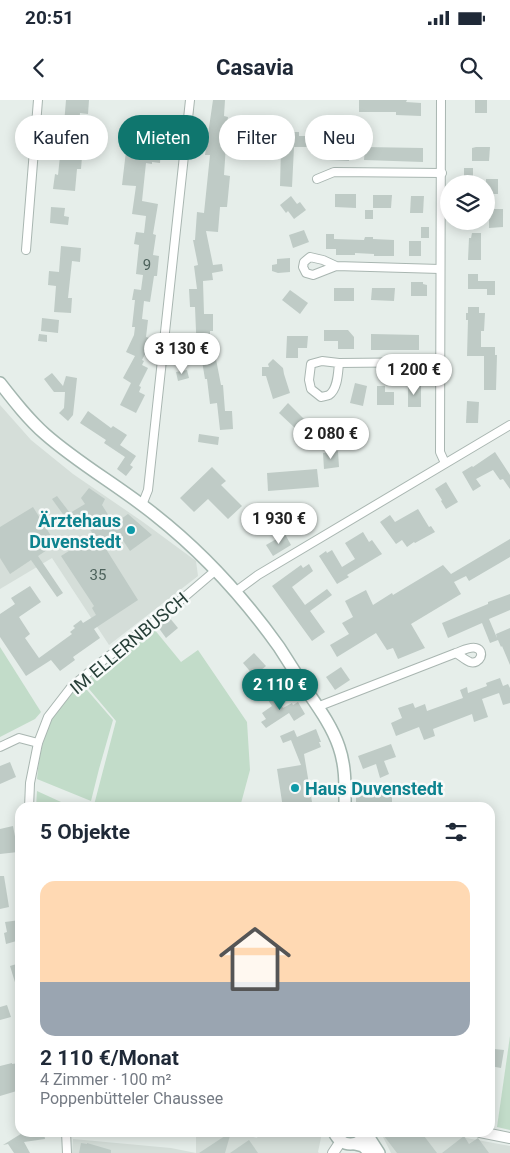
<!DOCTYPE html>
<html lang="de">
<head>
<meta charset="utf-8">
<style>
  :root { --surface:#fff; --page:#f2f2f3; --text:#1f2937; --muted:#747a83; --line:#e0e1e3; --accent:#0f766e }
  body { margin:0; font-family:Roboto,sans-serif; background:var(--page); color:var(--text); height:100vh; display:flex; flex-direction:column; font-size:19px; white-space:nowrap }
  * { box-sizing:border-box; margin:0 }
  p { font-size:16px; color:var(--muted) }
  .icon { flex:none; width:28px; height:28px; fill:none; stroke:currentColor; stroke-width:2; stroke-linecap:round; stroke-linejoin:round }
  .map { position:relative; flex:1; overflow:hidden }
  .sheet { position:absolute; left:15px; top:702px; width:480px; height:335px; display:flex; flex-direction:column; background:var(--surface); border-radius:15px; box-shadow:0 2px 12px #0003 }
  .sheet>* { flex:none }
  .top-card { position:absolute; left:15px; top:15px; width:480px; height:45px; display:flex; gap:10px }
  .controls { position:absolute; left:440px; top:75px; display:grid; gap:10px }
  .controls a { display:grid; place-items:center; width:55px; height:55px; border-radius:50%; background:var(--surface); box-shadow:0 2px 12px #0003; font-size:25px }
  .price { position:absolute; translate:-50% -42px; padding:0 11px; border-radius:18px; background:#fff; color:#222; font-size:16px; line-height:32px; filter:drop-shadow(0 1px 2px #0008) }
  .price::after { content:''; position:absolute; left:50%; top:30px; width:15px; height:11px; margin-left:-8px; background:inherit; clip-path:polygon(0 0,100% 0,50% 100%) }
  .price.on { background:var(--accent); color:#fff }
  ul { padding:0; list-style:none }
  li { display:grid; align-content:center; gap:10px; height:265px; padding:0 25px }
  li+li { border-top:1px solid var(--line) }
  li span { display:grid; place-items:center; height:155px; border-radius:15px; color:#555 }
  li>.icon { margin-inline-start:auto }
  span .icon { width:90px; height:90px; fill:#fffc; stroke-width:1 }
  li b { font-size:21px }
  h2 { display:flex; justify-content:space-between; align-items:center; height:60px; padding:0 25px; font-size:21px }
  .tag { padding:0 18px; border-radius:22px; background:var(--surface); box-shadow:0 2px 12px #0003; font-size:18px; line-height:45px }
  .tag.on { background:var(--accent); color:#fff }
  .status { display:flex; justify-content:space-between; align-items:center; height:35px; padding:0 25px; background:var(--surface); direction:ltr }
  .status svg { height:14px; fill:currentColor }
  header { display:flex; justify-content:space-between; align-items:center; height:65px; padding:0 25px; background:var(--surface); font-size:22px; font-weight:700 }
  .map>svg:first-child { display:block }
  .built { fill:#d5ded9 }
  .green { fill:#c2dcc9 }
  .building { fill:#bfcbc6 }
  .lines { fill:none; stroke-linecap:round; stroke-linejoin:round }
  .minor-casing { stroke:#a9b6b1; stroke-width:10 }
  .tertiary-casing { stroke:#a9b6b1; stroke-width:12 }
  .secondary-casing { stroke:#a3b6af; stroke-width:14 }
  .minor { stroke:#fff; stroke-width:8 }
  .tertiary { stroke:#fff; stroke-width:10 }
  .secondary { stroke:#fff; stroke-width:11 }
  .culture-dot { fill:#0f9aa8; stroke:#f7faf9; stroke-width:2 }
  .labels { text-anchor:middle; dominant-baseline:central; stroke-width:5; stroke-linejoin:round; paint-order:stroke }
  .number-label { font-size:15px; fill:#4d625c }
  .culture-label { font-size:18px; font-weight:bold; fill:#0d838f; stroke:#f7faf9; text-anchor:end }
  .street-label { font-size:18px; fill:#273f38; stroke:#f7faf9 }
</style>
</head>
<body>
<div class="status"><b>20:51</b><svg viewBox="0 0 49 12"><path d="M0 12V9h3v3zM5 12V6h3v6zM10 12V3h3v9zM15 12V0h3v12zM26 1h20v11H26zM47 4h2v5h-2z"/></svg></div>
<header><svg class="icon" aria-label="back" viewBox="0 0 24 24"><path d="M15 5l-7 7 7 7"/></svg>Casavia<svg class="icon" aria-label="search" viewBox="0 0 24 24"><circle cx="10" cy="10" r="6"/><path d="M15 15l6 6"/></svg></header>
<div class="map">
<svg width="510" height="1053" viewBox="0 0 510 1053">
  <rect width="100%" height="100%" fill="#e6eeea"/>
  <g class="built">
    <polygon points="0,305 31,340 73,374 143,422 196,461 198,476 109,545 52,458 0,489"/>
    <polygon points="196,1033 238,1033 257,1038 259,1033 322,1033 318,1052 319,1053 72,1053 73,1039 171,1048 196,1053"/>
    <polygon points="381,1033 439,1033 510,1046 510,1053 391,1053"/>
  </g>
  <g class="green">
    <polygon points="154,529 181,562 198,550 247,622 250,670 240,707 100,708 94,705 116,621 84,583"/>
    <polygon points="0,547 41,612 35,619 0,637"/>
    <polygon points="81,583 113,620 99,669 91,701 37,679 39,659 48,623 77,587"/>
    <polygon points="37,691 72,707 36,707"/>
    <polygon points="510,936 510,1030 497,1027"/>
  </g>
  <g class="building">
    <polygon points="66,0 89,0 88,14 80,13 78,38 72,37 70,56 82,57 81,69 77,69 75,91 53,89 55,74 58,75 60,56 51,55 52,46 55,46 57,24 64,24"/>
    <polygon points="213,0 225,0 224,16 228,17 226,31 224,31 223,45 226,45 224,75 230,76 227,107 220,107 218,132 206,131 213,165 222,164 223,171 212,173 213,180 203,181 204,214 213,214 213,231 210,231 210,246 217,246 217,254 215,254 221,285 223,285 225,311 232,311 233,329 220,330 217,303 210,304 207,279 205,279 201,255 197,255 195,207 190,207 189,189 197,189 194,166 198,165 193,140 195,140 197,112 204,113 210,55 205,55"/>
    <polygon points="359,0 407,0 406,2 421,3 421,16 396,15 396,12 359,12"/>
    <rect x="475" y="0" width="12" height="13"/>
    <polygon points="139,20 160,22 157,48 161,49 160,63 152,62 152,64 146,63 142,101 158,104 153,134 156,135 153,155 159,156 157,176 154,176 150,202 144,201 142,219 148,220 146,237 153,239 142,260 144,261 142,265 148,268 139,286 141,287 139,292 145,295 136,313 120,305 131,283 123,278 135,256 126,252 134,235 135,227 132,227 135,200 132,200 134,189 141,190 143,175 136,174 139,145 134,144 136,132 144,133 146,116 132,114 136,86 122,85 126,51 148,53 150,34 138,33"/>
    <polygon points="277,32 299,32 299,36 328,36 327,47 294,47 292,87 280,86 281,47 277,47"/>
    <polygon points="329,47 349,47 349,61 329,60"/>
    <polygon points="365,47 423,48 423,62 364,60"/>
    <polygon points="476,47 490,47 489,61 472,61 472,48"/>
    <rect x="464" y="68" width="9" height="8"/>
    <rect x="486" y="79" width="12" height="15"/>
    <polygon points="335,94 356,94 356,108 335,107"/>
    <polygon points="373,95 392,95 391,108 373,108"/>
    <polygon points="291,96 297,104 300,102 306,110 294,119 288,111 286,113 280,105"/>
    <polygon points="411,96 424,96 423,113 410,113"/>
    <polygon points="51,107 65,108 64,116 69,117 68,125 50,123"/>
    <polygon points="489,109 503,109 503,127 489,128"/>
    <rect x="365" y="110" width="8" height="9"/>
    <rect x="421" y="127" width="8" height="11"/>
    <polygon points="304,130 309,142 293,148 289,135"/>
    <polygon points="472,133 481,133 481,160 468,160 469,138 471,138"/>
    <polygon points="326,134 334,134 334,139 364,140 365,137 373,137 373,139 394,140 394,156 374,156 374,154 355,153 355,155 336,155 336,149 326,149"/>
    <rect x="409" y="141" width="12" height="15"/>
    <polygon points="61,146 81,148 80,162 72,161 68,198 72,198 71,213 54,212 56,186 48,185 49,171 59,172"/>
    <polygon points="290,158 290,172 278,173 272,171 272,165 277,164 277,159"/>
    <polygon points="468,174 478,174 478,181 495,181 495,195 487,195 487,189 468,189"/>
    <polygon points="411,182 423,182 423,184 427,185 427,196 411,196"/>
    <rect x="334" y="188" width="20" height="13"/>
    <polygon points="372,188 395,188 394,201 371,200"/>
    <polygon points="290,190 308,203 300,214 282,200"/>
    <polygon points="468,207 479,207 479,213 485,213 484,231 481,231 481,247 495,247 495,255 497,255 496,290 484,290 484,256 467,256 468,220 466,220 466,213 468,213"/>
    <polygon points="42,218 59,220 58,233 41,231"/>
    <polygon points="324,230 348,230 354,237 354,249 338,249 338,241 324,241"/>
    <polygon points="39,234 47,235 47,242 38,241"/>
    <polygon points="371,234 419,235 419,250 371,250"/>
    <polygon points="287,236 308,236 307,248 298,248 298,258 286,258"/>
    <polygon points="273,259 283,268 284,274 290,293 273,299 266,276 262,276 262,267 269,267 268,264"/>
    <polygon points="187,270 189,278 178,281 176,272"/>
    <polygon points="52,273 63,286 66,276 77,278 73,315 68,321 59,313 64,308 65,292 54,292 44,279"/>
    <polygon points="355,283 367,286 363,306 350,303"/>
    <rect x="408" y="285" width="13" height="22"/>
    <polygon points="377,286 385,286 385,292 394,292 394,305 377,305"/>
    <polygon points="467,301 479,302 478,323 466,323"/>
    <polygon points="288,303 305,320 296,329 279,313"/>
    <polygon points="88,311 111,328 113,326 127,335 120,345 136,356 130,365 133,367 126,376 117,369 125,357 104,343 106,340 80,323"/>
    <polygon points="199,334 219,337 218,345 198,342"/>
    <polygon points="338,351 339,367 324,369 323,353"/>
    <polygon points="495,352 510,375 510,389 503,379 500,380 493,370 476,379 481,386 473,391 462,372 472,366 473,367"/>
    <polygon points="212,367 226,381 221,385 242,406 228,419 208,399 194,412 180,398"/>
    <polygon points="317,369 319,387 268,391 267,373"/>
    <polygon points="446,382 458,402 446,409 441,401 442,400 435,389"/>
    <polygon points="89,388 105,399 102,405 114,424 128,414 152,435 130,451 122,439 106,449 138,500 94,529 100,538 73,557 75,560 60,571 51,560 26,576 0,537 0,514 15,504 11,498 30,486 41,502 19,517 30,534 25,538 39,558 72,534 70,532 75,528 73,526 81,520 83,523 96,515 92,508 94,506 61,456 94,435 80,417 70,424 52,399 57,396 70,413 85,404 81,398"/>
    <polygon points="33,407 56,444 38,456 63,493 57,497 31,460 10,474 0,458 0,427"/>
    <polygon points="303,407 312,423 296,432 287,417"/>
    <polygon points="418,409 429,427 431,426 435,432 415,443 414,442 407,447 402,440 396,444 380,422 390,415 395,422"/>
    <polygon points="363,432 369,442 372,440 382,454 347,475 349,477 337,484 319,456 326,451 327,453 332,450 342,467 355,459 345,443"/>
    <polygon points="285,434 291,445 273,456 266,445"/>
    <polygon points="510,439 510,457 469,481 466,476 454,482 461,494 411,524 425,548 398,559 393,548 387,550 376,533 337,557 330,545 349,534 342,523 353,517 345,501 366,490 373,505 392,493 393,495 443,465 451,474"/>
    <polygon points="309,464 313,471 292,487 305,505 327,489 332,495 310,511 325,532 312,541 272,486 301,465 303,468"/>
    <polygon points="510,494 510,510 489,519 497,538 496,534 510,528 510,565 502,546 501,547 498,540 490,543 482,523 448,538 442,523 488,504 488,502"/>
    <polygon points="169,517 178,528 166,538 158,527"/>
    <polygon points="254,553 266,566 254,576 243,563"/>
    <polygon points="341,567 350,580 335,590 326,577"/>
    <polygon points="500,578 503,586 508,584 510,588 510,603 503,605 499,593 482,599 488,617 474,622 472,614 433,629 435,636 424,640 419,627 396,636 391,623 402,618 398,608 413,603 415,608 425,604 427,611 463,598 460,590 467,587 468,593 487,586 486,583"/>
    <polygon points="273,592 283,608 292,603 293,605 298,602 305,614 294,621 289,613 266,628 261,622 266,619 262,613 272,606 266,597"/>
    <polygon points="316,629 321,642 319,642 321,647 304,654 313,708 283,708 277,669 301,665 291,640 283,643 280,636 294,630 297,637"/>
    <polygon points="391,644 396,657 384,661 389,674 380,678 376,664 363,669 358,656"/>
    <polygon points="10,662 16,677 0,684 0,666"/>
    <polygon points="367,686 367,689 371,688 371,693 392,693 392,708 379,708 379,702 356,703 356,687"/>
    <polygon points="13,726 18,752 0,754 0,729"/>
    <polygon points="0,776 4,776 9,807 0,809"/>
    <polygon points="20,820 20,830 18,831 20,840 6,844 4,833 7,832 5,822"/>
    <polygon points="20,863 20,892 18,892 10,866"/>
    <polygon points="7,905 11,917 0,920 0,907"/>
    <polygon points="494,949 504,950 501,968 490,966 490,955 493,955"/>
    <polygon points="12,963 12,964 19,963 20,966 20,990 0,996 0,966"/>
    <polygon points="24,1032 44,1032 45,1039 24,1042 30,1053 14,1053 8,1044 3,1045"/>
    <polygon points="231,1032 225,1053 199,1053"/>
    <polygon points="381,1032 403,1032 405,1036 409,1032 421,1032 437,1053 397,1053"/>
    <polygon points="464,1036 469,1044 478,1038 489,1053 442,1053"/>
    <polygon points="249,1040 258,1053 230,1053"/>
    <polygon points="81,1043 87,1044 87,1043 111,1050 111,1053 79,1053"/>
  </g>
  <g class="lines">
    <g class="minor-casing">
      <g id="minor">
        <polyline points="441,0 440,352 445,363"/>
        <polyline points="317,79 334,72 442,73"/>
        <polyline points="26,150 38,0"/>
        <polyline points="336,166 313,175 306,173 303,167 304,162 310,157 323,160 336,166 440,169"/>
        <path d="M 339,263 C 338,272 338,289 329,295 C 327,296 324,296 321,297 L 311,289 L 309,280 L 311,264 L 322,261 L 339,263 L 440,262"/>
        <polyline points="142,405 148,390 190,0"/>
        <polyline points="235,492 258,475 510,325"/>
        <path d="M 317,607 L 456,553 C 462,551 470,546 476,548 C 486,551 480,565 470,562 C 465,560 461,556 456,553"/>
        <polyline points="0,647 19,638 38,643"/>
        <polyline points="29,708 30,683 38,643 48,617 72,586 105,559 161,517 216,470"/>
        <polyline points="66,1032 67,1053"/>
      </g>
    </g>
    <g class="tertiary-casing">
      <g id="tertiary">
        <polyline points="480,1032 510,1038"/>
        <polyline points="333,1053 341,1041"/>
      </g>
    </g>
    <g class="secondary-casing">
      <g id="secondary">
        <path d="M 0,283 C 14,301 28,319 45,334 C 79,364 119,386 155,415 C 202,452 244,498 279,547 C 288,561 297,575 305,588 C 318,607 332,626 339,647 C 346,667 345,687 345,708"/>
        <path d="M 334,1032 C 341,1048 360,1048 367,1032"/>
        <polyline points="367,1032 370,1039 379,1053"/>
        <polyline points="355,1044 363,1046 370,1053"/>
      </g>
    </g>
    <use href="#minor" class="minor"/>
    <use href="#tertiary" class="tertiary"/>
    <use href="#secondary" class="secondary"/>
  </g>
  <g class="culture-dot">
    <circle cx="131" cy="430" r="5"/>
    <circle cx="295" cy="688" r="5"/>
  </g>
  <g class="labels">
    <g class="number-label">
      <text x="147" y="165">9</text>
      <text x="98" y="475">35</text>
    </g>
    <g class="culture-label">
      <text x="121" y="420">Ärztehaus<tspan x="121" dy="21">Duvenstedt</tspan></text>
      <text x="305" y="688" text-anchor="start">Haus Duvenstedt</text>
    </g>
    <g class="street-label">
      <text transform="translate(129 543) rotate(-40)">IM ELLERNBUSCH</text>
    </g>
  </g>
</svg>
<div class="controls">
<a><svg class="icon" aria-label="layers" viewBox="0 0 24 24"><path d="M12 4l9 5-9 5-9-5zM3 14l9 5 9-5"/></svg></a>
</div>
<b class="price" style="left:182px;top:275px">3 130 €</b>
<b class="price" style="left:414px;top:296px">1 200 €</b>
<b class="price" style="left:331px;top:360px">2 080 €</b>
<b class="price" style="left:279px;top:445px">1 930 €</b>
<b class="price on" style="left:280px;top:611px">2 110 €</b>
<div class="top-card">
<a class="tag">Kaufen</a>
<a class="tag on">Mieten</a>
<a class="tag">Filter</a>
<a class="tag">Neu</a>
</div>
<section class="sheet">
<h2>5 Objekte<svg class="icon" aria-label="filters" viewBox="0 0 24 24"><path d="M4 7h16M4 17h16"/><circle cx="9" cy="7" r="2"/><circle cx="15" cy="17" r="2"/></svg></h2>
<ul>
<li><span style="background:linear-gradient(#ffd9b3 65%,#9aa5b1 0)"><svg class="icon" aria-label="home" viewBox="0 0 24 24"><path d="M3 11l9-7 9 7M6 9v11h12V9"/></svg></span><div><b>2 110 €/Monat</b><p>4 Zimmer · 100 m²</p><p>Poppenbütteler Chaussee</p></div></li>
</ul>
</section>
</div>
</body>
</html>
